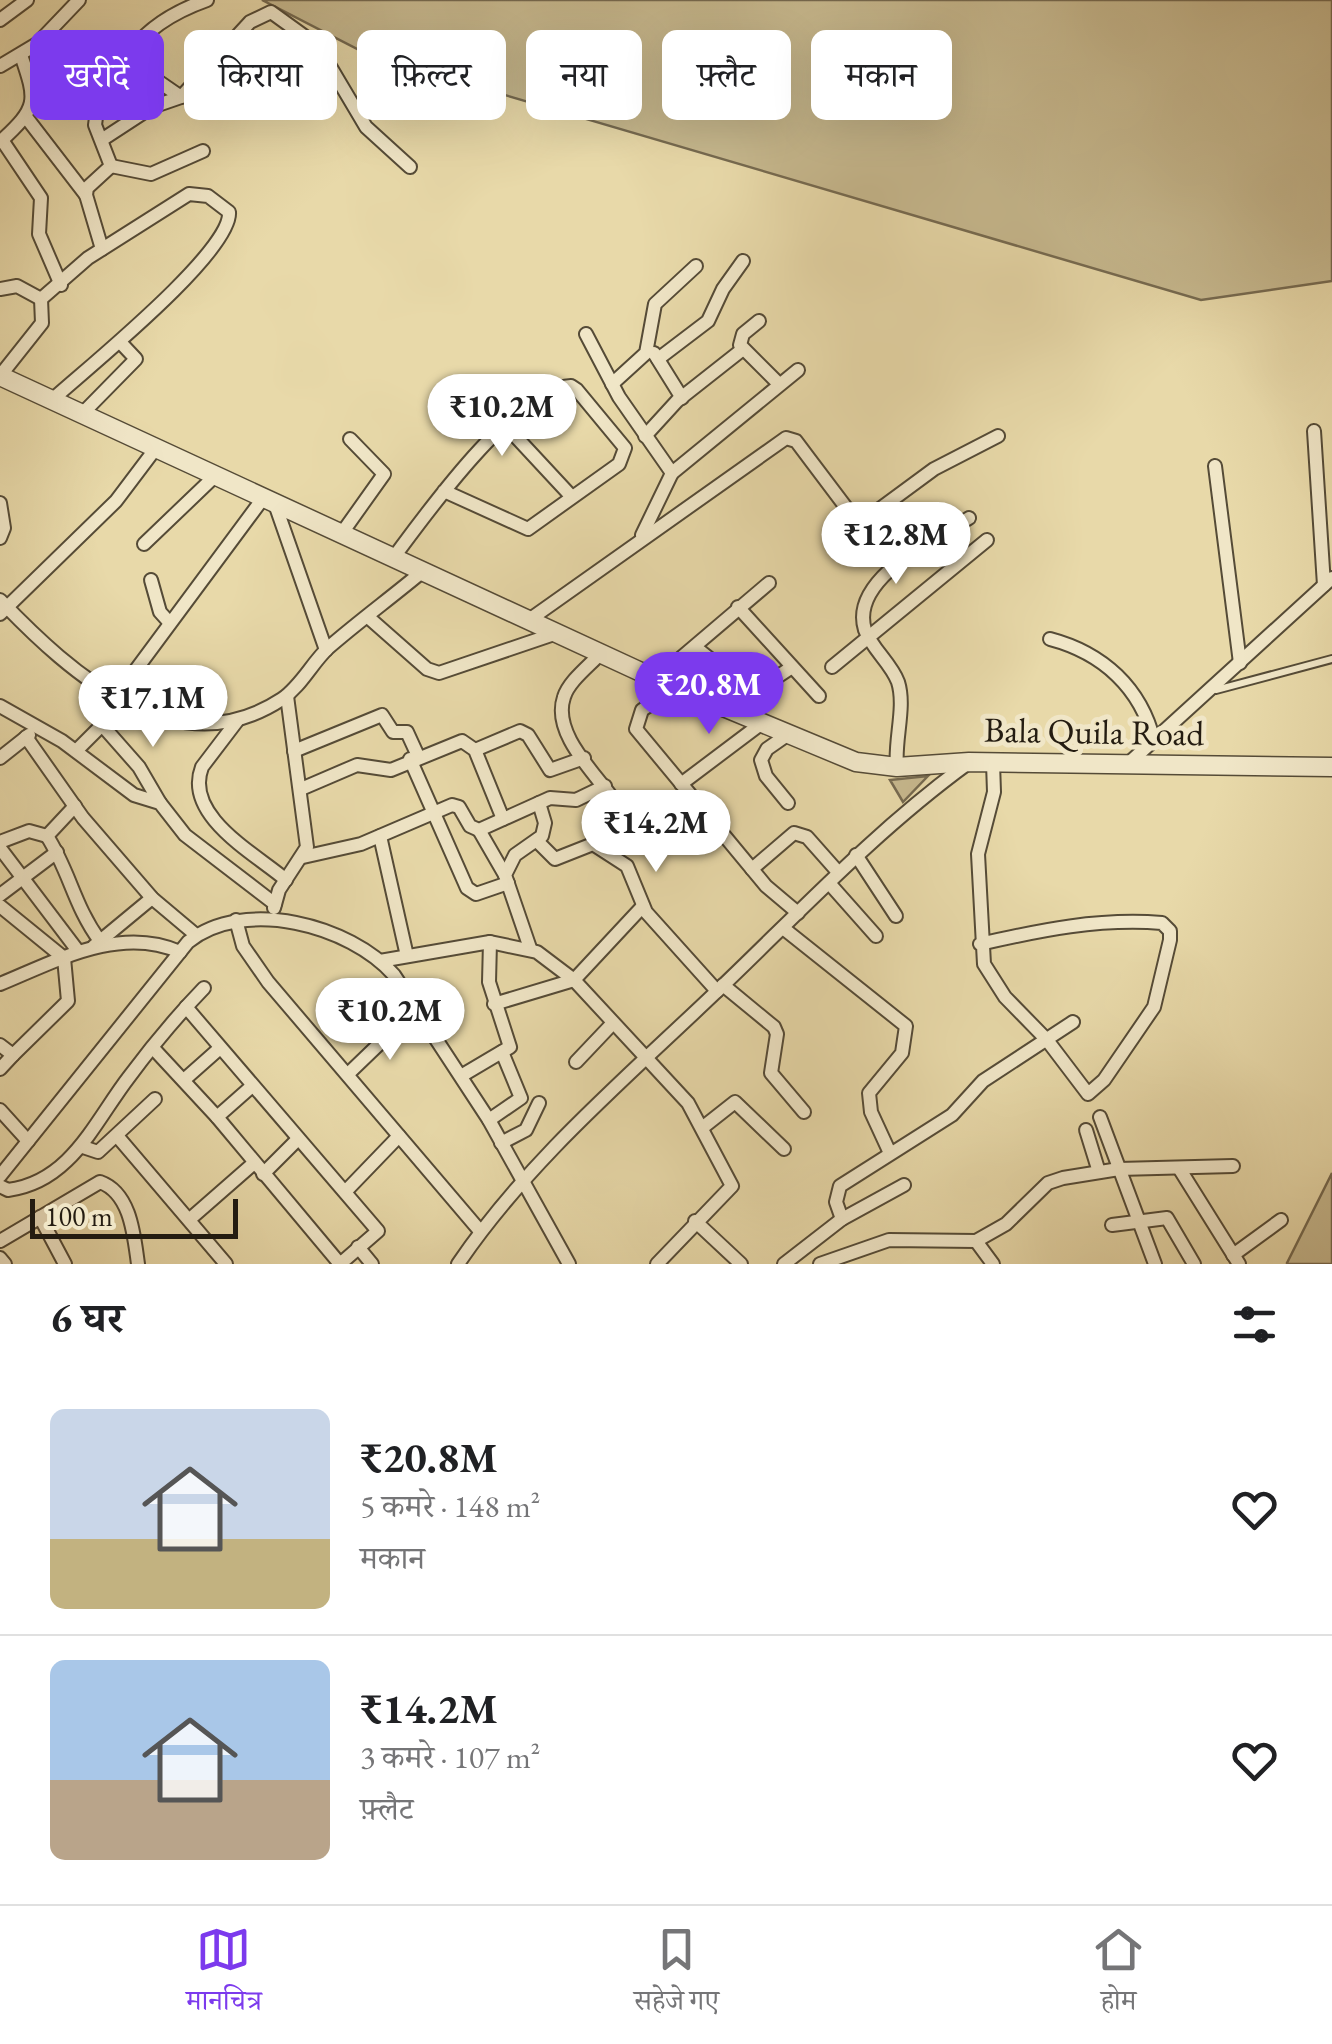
<!DOCTYPE html>
<html lang="hi">
<head>
<meta charset="utf-8">
<style>
  :root { --surface:#fff; --page:#f6f6f6; --text:#202124; --muted:#757577; --line:#e0e0e0; --accent:#7c3aed }
  body { margin:0; font-family:"EB Garamond","Noto Serif Devanagari",serif; background:var(--page); color:var(--text); height:100vh; display:flex; flex-direction:column; font-size:38px; white-space:nowrap }
  * { box-sizing:border-box; margin:0 }
  p { font-size:32px; color:var(--muted) }
  .icon { flex:none; width:55px; height:55px; fill:none; stroke:currentColor; stroke-width:2; stroke-linecap:round; stroke-linejoin:round }
  .map { position:relative; height:1264px; overflow:hidden }
  .panel { display:flex; flex-direction:column; background:var(--surface); flex:1 }
  .panel>* { flex:none }
  .top-card { position:absolute; left:30px; top:30px; width:1272px; height:90px; display:flex; gap:20px }
  .scale { position:absolute; left:30px; bottom:25px; width:208px; box-sizing:border-box; padding-left:10px; border:5px solid #241c11; border-top:0; font-size:28px; line-height:35px; white-space:nowrap; color:#241c11; -webkit-text-stroke:8px #f0e6c7; paint-order:stroke }
  .price { position:absolute; translate:-50% -85px; padding:0 22px; border-radius:35px; background:#fff; color:#222; font-size:32px; line-height:65px; filter:drop-shadow(0 2px 5px #0008) }
  .price::after { content:''; position:absolute; left:50%; top:60px; width:30px; height:22px; margin-left:-15px; background:inherit; clip-path:polygon(0 0,100% 0,50% 100%) }
  .price.current { background:var(--accent); color:#fff }
  ul { padding:0; list-style:none }
  li { display:flex; align-items:center; gap:30px; height:250px; padding:0 50px }
  li+li { border-top:2px solid var(--line) }
  li span { display:grid; place-items:center; flex:none; width:280px; height:200px; border-radius:15px; color:#555 }
  li>.icon { margin-inline-start:auto }
  span .icon { width:120px; height:120px; fill:#fffc; stroke-width:1 }
  li b { font-size:42px }
  h2 { display:flex; justify-content:space-between; align-items:center; height:120px; padding:0 50px; font-size:42px }
  .pill { padding:0 35px; border-radius:15px; background:var(--surface); box-shadow:0 10px 40px #0002; font-size:35px; line-height:90px }
  .pill.current { background:var(--accent); color:#fff }
  .menu { display:flex; justify-content:space-around; align-items:center; height:140px; border-top:2px solid var(--line); background:var(--surface); font-size:28px; color:var(--muted) }
  .menu a { display:grid; justify-items:center; gap:5px }
  .menu .current { color:var(--accent) }
  .map>svg:first-child { display:block }
  .green { fill:#c7b98f; stroke:#766a50; stroke-width:2.5 }
  .lines { fill:none; stroke-linecap:round; stroke-linejoin:round }
  .service-casing { stroke:#554b37; stroke-width:10 }
  .minor-casing { stroke:#554b37; stroke-width:16 }
  .tertiary-casing { stroke:#554b37; stroke-width:21 }
  .service { stroke:#f0e6c7; stroke-width:6 }
  .minor { stroke:#f0e6c7; stroke-width:12 }
  .tertiary { stroke:#f0e6c7; stroke-width:18 }
  .labels { text-anchor:middle; dominant-baseline:central; stroke-width:10; stroke-linejoin:round; paint-order:stroke }
  .street-label { font-size:35px; fill:#241c11; stroke:#f0e6c7 }
</style>
</head>
<body>
<div class="map">
<svg width="1332" height="1264" viewBox="0 0 1332 1264">
  <rect width="100%" height="100%" fill="#e8d9a9"/>
  <filter id="stains"><feTurbulence type="fractalNoise" baseFrequency=".002" numOctaves="4"/><feColorMatrix values="0 0 0 0 .2 0 0 0 0 .09 0 0 0 0 .02 0 0 0 .5 -.17"/></filter>
  <radialGradient id="worn" r=".72"><stop offset=".6" stop-color="#630" stop-opacity="0"/><stop offset="1" stop-color="#630" stop-opacity=".3"/></radialGradient>
  <g class="green">
    <polygon points="262,0 1332,0 1332,281 1201,300 369,55"/>
    <polygon points="928,776 903,802 890,780"/>
    <polygon points="1332,1173 1332,1264 1288,1264 1287,1263"/>
  </g>
  <g class="lines">
    <g class="service-casing">
      <polyline id="service" points="1216,690 1332,659"/>
    </g>
    <g class="minor-casing">
      <g id="minor">
        <polyline points="0,20 27,0"/>
        <polyline points="37,44 110,48 181,97"/>
        <path d="M 128,56 C 146,28 176,11 207,0"/>
        <polyline points="0,66 37,44 79,0"/>
        <polyline points="26,117 86,195"/>
        <polyline points="103,139 152,107 181,97 250,22 271,12 318,46 366,127 410,167"/>
        <polyline points="2,140 41,198 39,234 61,285"/>
        <path d="M 0,142 C 38,107 37,102 21,55"/>
        <polyline points="111,166 151,174 203,151"/>
        <polyline points="102,249 86,195 87,188 111,166 95,125 97,110 148,71"/>
        <path d="M 0,289 L 17,286 L 41,299 L 88,258 L 189,194 L 208,196 L 229,212 C 233,251 85,370 52,400"/>
        <polyline points="759,321 743,334 740,345 779,384"/>
        <polyline points="586,334 619,397 672,473 642,535"/>
        <polyline points="654,353 682,398"/>
        <polyline points="658,359 708,321 723,289 743,261"/>
        <polyline points="0,376 42,323 41,299"/>
        <polyline points="612,384 646,353 655,304 696,266"/>
        <polyline points="81,415 136,359 120,342"/>
        <polyline points="506,426 571,496"/>
        <polyline points="1314,431 1324,585"/>
        <polyline points="645,436 677,401 743,349"/>
        <polyline points="1215,466 1240,663"/>
        <polyline points="672,473 798,370"/>
        <polyline points="0,503 4,528 0,538"/>
        <polyline points="275,504 326,650"/>
        <polyline points="858,525 934,469 998,436"/>
        <polyline points="342,533 384,474 350,439"/>
        <polyline points="144,544 216,475"/>
        <path d="M 394,557 C 426,514 515,389 571,386 L 577,390 L 625,448 L 619,464 L 528,529 L 444,491"/>
        <polyline points="151,580 160,612 169,622"/>
        <path d="M 0,600 C 71,674 176,769 282,699 C 301,686 312,663 328,648 C 359,621 392,597 423,571"/>
        <polyline points="738,607 819,696"/>
        <polyline points="0,614 116,501 156,448"/>
        <polyline points="368,617 427,669 439,673 557,633"/>
        <polyline points="529,620 786,438 796,441 808,457 891,567"/>
        <path d="M 1050,639 C 1103,653 1141,688 1154,741"/>
        <polyline points="695,647 753,693"/>
        <path d="M 600,654 C 589,666 569,681 564,697 C 550,738 606,782 624,815 L 624,827 L 605,849"/>
        <polyline points="832,667 987,540"/>
        <polyline points="656,679 769,583"/>
        <polyline points="676,688 642,710 636,729 766,886 798,913"/>
        <polyline points="0,706 62,741 134,795 160,803 185,835 275,904"/>
        <polyline points="742,714 753,693 792,667"/>
        <path d="M 237,721 L 202,767 C 183,816 256,854 286,880"/>
        <polyline points="102,725 139,767 160,803"/>
        <polyline points="787,735 767,749 761,760 766,776 788,803"/>
        <polyline points="26,737 83,818 152,898 196,935"/>
        <polyline points="475,750 520,731 528,735 550,770 584,758"/>
        <polyline points="76,751 102,725 115,698 264,497"/>
        <polyline points="294,751 382,715 393,732 407,732 418,756"/>
        <polyline points="0,758 29,735"/>
        <polyline points="410,759 467,888 476,894 508,883"/>
        <polyline points="1129,763 1332,578"/>
        <path d="M 897,767 C 894,741 906,707 898,682 C 891,663 872,649 865,630 C 849,579 935,539 969,518"/>
        <polyline points="681,784 762,723"/>
        <polyline points="301,789 357,765 391,770 462,741 475,750 503,819"/>
        <polyline points="479,830 505,875"/>
        <path d="M 47,836 C 70,872 74,906 100,941"/>
        <polyline points="380,836 407,956"/>
        <polyline points="537,841 555,859 593,844 627,866 646,912 717,991"/>
        <polyline points="0,842 29,831 47,836 75,806"/>
        <polyline points="0,848 78,951"/>
        <polyline points="856,855 896,916"/>
        <polyline points="303,857 361,844 452,805 459,807 470,826 479,830 550,798 576,800 605,786"/>
        <polyline points="752,869 794,833 807,837 838,872"/>
        <polyline points="829,883 876,936"/>
        <polyline points="0,895 57,852"/>
        <polyline points="0,906 64,958 68,1001 13,1055 0,1045"/>
        <polyline points="274,908 279,890 307,847 287,696"/>
        <polyline points="236,920 243,946 268,982 480,1231"/>
        <polyline points="783,928 906,1026 902,1053 869,1093 871,1112 889,1151"/>
        <path d="M 980,944 C 1041,930 1099,918 1162,923 L 1170,931 L 1170,940 L 1154,1007 L 1104,1080 L 1088,1094 L 1047,1040 L 1005,997 L 984,964 L 978,854 L 994,792 L 993,763"/>
        <polyline points="94,946 152,898"/>
        <polyline points="530,948 505,875 515,855 542,836 545,823 539,803"/>
        <polyline points="380,961 490,942 537,952 574,980 688,1103 732,1186 657,1264"/>
        <path d="M 0,984 C 56,961 120,925 180,952"/>
        <polyline points="723,985 774,1027 777,1034 771,1073 804,1112"/>
        <polyline points="494,1004 574,980 643,906"/>
        <polyline points="153,1048 217,1117 340,1264 378,1231 186,1007"/>
        <polyline points="576,1062 613,1023"/>
        <polyline points="0,1069 13,1055"/>
        <polyline points="348,1074 403,1021"/>
        <polyline points="461,1076 510,1047 489,982 490,942"/>
        <polyline points="185,1079 220,1048"/>
        <polyline points="0,1110 28,1141"/>
        <polyline points="217,1117 251,1087"/>
        <polyline points="1100,1117 1155,1264"/>
        <polyline points="489,1120 521,1098 502,1052"/>
        <polyline points="702,1128 735,1102 784,1149"/>
        <polyline points="1086,1130 1099,1172"/>
        <polyline points="118,1137 226,1264"/>
        <polyline points="501,1143 526,1130 539,1103"/>
        <polyline points="83,1147 98,1152 155,1099"/>
        <polyline points="1179,1168 1239,1264"/>
        <polyline points="263,1174 298,1139"/>
        <path d="M 0,1176 L 188,942 C 244,897 350,925 394,975 L 489,1120 L 569,1264"/>
        <path d="M 0,1186 L 8,1190 C 71,1182 95,1121 129,1077 C 152,1046 177,1016 204,988"/>
        <polyline points="345,1192 399,1136"/>
        <polyline points="40,1217 65,1264"/>
        <polyline points="190,1219 254,1163"/>
        <polyline points="842,1219 836,1202 840,1186 952,1115 983,1081 1073,1022"/>
        <polyline points="695,1221 741,1264"/>
        <polyline points="1112,1225 1167,1218 1194,1264"/>
        <path d="M 0,1241 L 100,1182 C 131,1193 134,1236 138,1264"/>
        <polyline points="976,1241 993,1264"/>
        <polyline points="358,1247 372,1264"/>
        <polyline points="1233,1255 1281,1220"/>
        <polyline points="0,1258 5,1264"/>
        <path d="M 458,1264 C 527,1162 625,1079 714,994 C 797,915 874,832 967,764"/>
        <polyline points="784,1264 842,1219 904,1185"/>
        <polyline points="820,1264 889,1240 976,1241 1006,1224 1048,1183 1063,1178 1119,1169 1233,1166"/>
      </g>
    </g>
    <g class="tertiary-casing">
      <polyline id="tertiary" points="0,376 656,679 856,762 897,767 969,762 1332,767"/>
    </g>
    <use href="#service" class="service"/>
    <use href="#minor" class="minor"/>
    <use href="#tertiary" class="tertiary"/>
  </g>
  <g class="labels">
    <g class="street-label">
      <text transform="translate(1094 731) rotate(1)">Bala Quila Road</text>
    </g>
  </g>
  <rect width="100%" height="100%" filter="url(#stains)"/>
  <rect width="100%" height="100%" fill="url(#worn)"/>
</svg>
<div class="scale">100 m</div>
<b class="price" style="left:502px;top:459px">₹10.2M</b>
<b class="price" style="left:896px;top:587px">₹12.8M</b>
<b class="price current" style="left:709px;top:737px">₹20.8M</b>
<b class="price" style="left:153px;top:750px">₹17.1M</b>
<b class="price" style="left:656px;top:875px">₹14.2M</b>
<b class="price" style="left:390px;top:1063px">₹10.2M</b>
<div class="top-card">
<a class="pill current">खरीदें</a>
<a class="pill">किराया</a>
<a class="pill">फ़िल्टर</a>
<a class="pill">नया</a>
<a class="pill">फ़्लैट</a>
<a class="pill">मकान</a>
</div>
</div>
<section class="panel">
<h2>6 घर<svg class="icon" aria-label="filters" viewBox="0 0 24 24"><path d="M4 7h16M4 17h16"/><circle cx="9" cy="7" r="2"/><circle cx="15" cy="17" r="2"/></svg></h2>
<ul>
<li><span style="background:linear-gradient(#c9d6e8 65%,#c2b280 0)"><svg class="icon" aria-label="home" viewBox="0 0 24 24"><path d="M3 11l9-7 9 7M6 9v11h12V9"/></svg></span><div><b>₹20.8M</b><p>5 कमरे · 148 m²</p><p>मकान</p></div><svg class="icon" aria-label="heart" viewBox="0 0 24 24"><path d="M12 20l-8-8c-3-5 5-10 8-4 3-6 11-1 8 4z"/></svg></li>
<li><span style="background:linear-gradient(#a9c7e8 60%,#b9a48a 0)"><svg class="icon" aria-label="home" viewBox="0 0 24 24"><path d="M3 11l9-7 9 7M6 9v11h12V9"/></svg></span><div><b>₹14.2M</b><p>3 कमरे · 107 m²</p><p>फ़्लैट</p></div><svg class="icon" aria-label="heart" viewBox="0 0 24 24"><path d="M12 20l-8-8c-3-5 5-10 8-4 3-6 11-1 8 4z"/></svg></li>
</ul>
</section>
<nav class="menu">
<a class="current"><svg class="icon" aria-label="map" viewBox="0 0 24 24"><path d="M3 6l6-2 6 2 6-2v14l-6 2-6-2-6 2zM9 4v14M15 6v14"/></svg>मानचित्र</a>
<a><svg class="icon" aria-label="saved" viewBox="0 0 24 24"><path d="M7 4h10v16l-5-4-5 4z"/></svg>सहेजे गए</a>
<a><svg class="icon" aria-label="home" viewBox="0 0 24 24"><path d="M3 11l9-7 9 7M6 9v11h12V9"/></svg>होम</a>
</nav>
</body>
</html>
